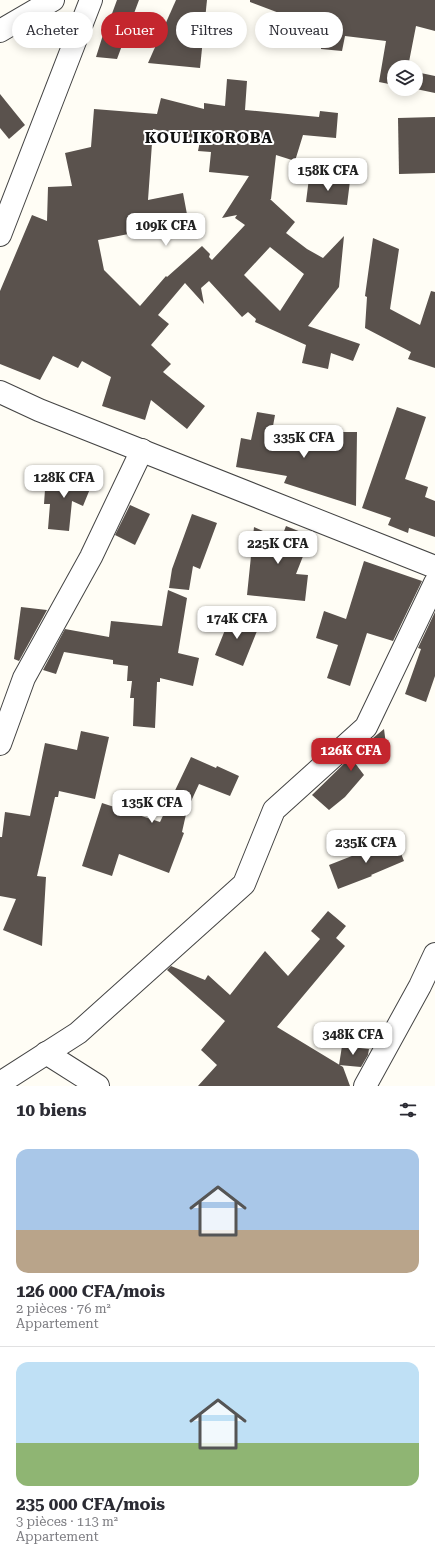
<!DOCTYPE html>
<html lang="fr">
<head>
<meta charset="utf-8">
<style>
  :root { --surface:#fff; --page:#f7f7f7; --text:#2b2b33; --muted:#7c7c81; --line:#e1e1e2; --accent:#c4262e }
  body { margin:0; font-family:"Roboto Serif",serif; background:var(--page); color:var(--text); height:100vh; display:flex; flex-direction:column; font-size:15px; white-space:nowrap }
  * { box-sizing:border-box; margin:0 }
  p { font-size:13px; color:var(--muted) }
  .icon { flex:none; width:22px; height:22px; fill:none; stroke:currentColor; stroke-width:2; stroke-linecap:round; stroke-linejoin:round }
  .map { position:relative; height:1086px; overflow:hidden }
  .sheet { display:flex; flex-direction:column; background:var(--surface); flex:1 }
  .sheet>* { flex:none }
  .top-card { position:absolute; left:12px; top:12px; width:411px; height:36px; display:flex; gap:8px }
  .tools { position:absolute; left:387px; top:60px; display:grid; gap:8px }
  .tools a { display:grid; place-items:center; width:36px; height:36px; border-radius:50%; background:var(--surface); box-shadow:0 2px 10px #0003; font-size:20px }
  .price { position:absolute; translate:-50% -34px; padding:0 9px; border-radius:8px; background:#fff; color:#222; font-size:13px; line-height:26px; filter:drop-shadow(0 1px 2px #0008) }
  .price::after { content:''; position:absolute; left:50%; top:24px; width:12px; height:9px; margin-left:-6px; background:inherit; clip-path:polygon(0 0,100% 0,50% 100%) }
  .price.selected { background:var(--accent); color:#fff }
  ul { padding:0; list-style:none }
  li { display:grid; align-content:center; gap:8px; height:212px; padding:0 16px }
  li+li { border-top:1px solid var(--line) }
  li span { display:grid; place-items:center; height:124px; border-radius:12px; color:#555 }
  li>.icon { margin-inline-start:auto }
  span .icon { width:72px; height:72px; fill:#fffc; stroke-width:1 }
  li b { font-size:17px }
  h2 { display:flex; justify-content:space-between; align-items:center; height:48px; padding:0 16px; font-size:17px }
  .chip { padding:0 14px; border-radius:18px; background:var(--surface); box-shadow:0 2px 10px #0003; font-size:14px; line-height:36px }
  .chip.selected { background:var(--accent); color:#fff }
  .map>svg:first-child { display:block }
  .building { fill:#5a524d; fill-rule:evenodd }
  .lines { fill:none; stroke-linecap:round; stroke-linejoin:round }
  .street-casing { stroke:#444; stroke-width:24 }
  .street { stroke:#fff; stroke-width:22 }
  .labels { text-anchor:middle; dominant-baseline:central; stroke-width:4; stroke-linejoin:round; paint-order:stroke }
  .district-label { font-size:15px; font-weight:bold; letter-spacing:1px; fill:#111; stroke:#fff }
</style>
</head>
<body>
<div class="map">
<svg width="435" height="1086" viewBox="0 0 435 1086">
  <rect width="100%" height="100%" fill="#fffdf5"/>
  <g class="building">
    <polygon points="117,0 139,0 117,59 96,57 108,19 110,19"/>
    <polygon points="176,0 207,0 200,68 148,63"/>
    <polygon points="250,0 435,0 435,31 416,26 408,67 394,67 394,85 379,82 386,41 345,36 342,51 321,49 321,47 301,45 303,22 250,2"/>
    <polygon points="416,72 435,76 435,93 416,89"/>
    <path d="M 227,79 L 247,81 L 245,110 L 319,117 L 320,111 L 338,113 L 336,138 L 303,135 L 295,161 L 276,155 L 271,199 L 270,199 L 295,222 L 286,233 L 307,249 L 323,258 L 344,236 L 339,287 L 308,326 L 360,344 L 353,361 L 331,353 L 328,369 L 302,363 L 306,345 L 255,322 L 256,319 L 248,312 L 242,317 L 209,281 L 201,288 L 204,304 L 185,283 L 158,315 L 169,324 L 151,345 L 171,364 L 163,372 L 205,406 L 187,429 L 151,400 L 145,420 L 102,406 L 111,377 L 82,361 L 78,368 L 53,356 L 40,380 L 0,364 L 0,291 L 32,215 L 47,221 L 48,187 L 72,186 L 65,153 L 91,147 L 94,109 L 157,114 L 161,98 L 204,109 L 204,103 L 225,106 ZM 153,129 L 200,141 L 198,151 L 211,152 L 209,172 L 249,176 L 222,218 L 237,215 L 235,218 L 245,225 L 212,260 L 209,257 L 210,254 L 202,246 L 167,277 L 166,276 L 140,306 L 104,270 L 98,240 L 164,227 L 165,229 L 189,225 L 183,193 L 148,200 ZM 270,247 L 304,274 L 280,311 L 244,275 Z"/>
    <polygon points="0,94 25,125 9,139 0,128"/>
    <polygon points="435,117 435,173 399,174 398,118"/>
    <polygon points="309,178 350,181 347,205 306,202"/>
    <polygon points="373,238 399,249 390,309 420,325 431,291 435,292 435,368 408,359 411,352 365,328 367,297 365,296"/>
    <polygon points="397,407 426,417 405,479 428,487 425,497 435,501 435,537 409,528 408,533 388,525 391,518 362,508"/>
    <polygon points="257,412 275,415 271,437 321,435 321,432 357,432 356,506 284,483 287,476 236,467 241,438 251,440"/>
    <polygon points="46,475 94,479 83,506 72,501 69,531 48,529 50,504 44,504"/>
    <polygon points="130,505 150,514 135,545 115,535"/>
    <polygon points="192,514 217,523 200,569 193,566 189,590 169,588 172,569"/>
    <polygon points="286,526 311,536 296,574 308,575 305,601 247,595 254,527 281,539"/>
    <polygon points="364,561 422,581 393,641 367,633 350,686 327,678 338,645 316,638 324,611 346,619"/>
    <polygon points="168,590 187,598 178,653 199,658 193,686 160,678 160,682 157,682 155,728 133,726 134,698 130,698 132,681 127,681 128,666 113,664 113,660 64,652 56,674 43,670 65,629 109,637 111,621 162,626"/>
    <polygon points="21,607 47,610 19,661 14,659"/>
    <polygon points="435,612 435,676 426,702 405,694 421,649 418,648"/>
    <polygon points="231,615 259,626 243,666 215,655"/>
    <polygon points="384,729 388,760 355,763 364,775 345,797 329,810 312,795 355,753"/>
    <polygon points="81,731 109,737 95,799 59,791 58,797 55,797 37,876 46,877 42,946 3,930 16,899 0,896 0,837 2,837 5,812 30,816 45,743 77,750"/>
    <polygon points="191,757 216,768 217,766 239,776 230,796 199,784 187,810 182,832 184,833 169,873 119,854 112,876 82,866 102,803 160,822"/>
    <polygon points="395,839 404,861 371,875 372,876 338,889 329,865"/>
    <polygon points="328,911 346,926 336,938 345,946 277,1027 343,1067 350,1086 198,1086 217,1065 201,1050 225,1021 167,970 171,966 205,980 208,975 230,995 265,951 288,976 320,939 311,931"/>
    <polygon points="342,1046 369,1049 368,1055 361,1067 339,1065"/>
  </g>
  <g class="lines">
    <g class="street-casing">
      <g id="street">
        <polyline points="0,31 53,0"/>
        <polyline points="0,235 91,0"/>
        <polyline points="0,392 39,410 435,567"/>
        <polyline points="0,744 24,678 91,557 142,450"/>
        <polyline points="46,1053 98,1086"/>
        <polyline points="0,1083 78,1033 244,884 274,810 366,727 435,583"/>
        <polyline points="365,1086 420,986 435,954"/>
      </g>
    </g>
    <use href="#street" class="street"/>
  </g>
  <g class="labels">
    <g class="district-label">
      <text x="209" y="138">KOULIKOROBA</text>
    </g>
  </g>
</svg>
<div class="tools">
<a><svg class="icon" aria-label="layers" viewBox="0 0 24 24"><path d="M12 4l9 5-9 5-9-5zM3 14l9 5 9-5"/></svg></a>
</div>
<b class="price" style="left:328px;top:192px">158K CFA</b>
<b class="price" style="left:166px;top:247px">109K CFA</b>
<b class="price" style="left:304px;top:459px">335K CFA</b>
<b class="price" style="left:64px;top:499px">128K CFA</b>
<b class="price" style="left:278px;top:565px">225K CFA</b>
<b class="price" style="left:237px;top:640px">174K CFA</b>
<b class="price selected" style="left:351px;top:772px">126K CFA</b>
<b class="price" style="left:152px;top:824px">135K CFA</b>
<b class="price" style="left:366px;top:864px">235K CFA</b>
<b class="price" style="left:353px;top:1056px">348K CFA</b>
<div class="top-card">
<a class="chip">Acheter</a>
<a class="chip selected">Louer</a>
<a class="chip">Filtres</a>
<a class="chip">Nouveau</a>
</div>
</div>
<section class="sheet">
<h2>10 biens<svg class="icon" aria-label="filters" viewBox="0 0 24 24"><path d="M4 7h16M4 17h16"/><circle cx="9" cy="7" r="2"/><circle cx="15" cy="17" r="2"/></svg></h2>
<ul>
<li><span style="background:linear-gradient(#a9c7e8 65%,#b9a48a 0)"><svg class="icon" aria-label="home" viewBox="0 0 24 24"><path d="M3 11l9-7 9 7M6 9v11h12V9"/></svg></span><div><b>126 000 CFA/mois</b><p>2 pièces · 76 m²</p><p>Appartement</p></div></li>
<li><span style="background:linear-gradient(#bfe0f5 65%,#8fb573 0)"><svg class="icon" aria-label="home" viewBox="0 0 24 24"><path d="M3 11l9-7 9 7M6 9v11h12V9"/></svg></span><div><b>235 000 CFA/mois</b><p>3 pièces · 113 m²</p><p>Appartement</p></div></li>
</ul>
</section>
</body>
</html>
